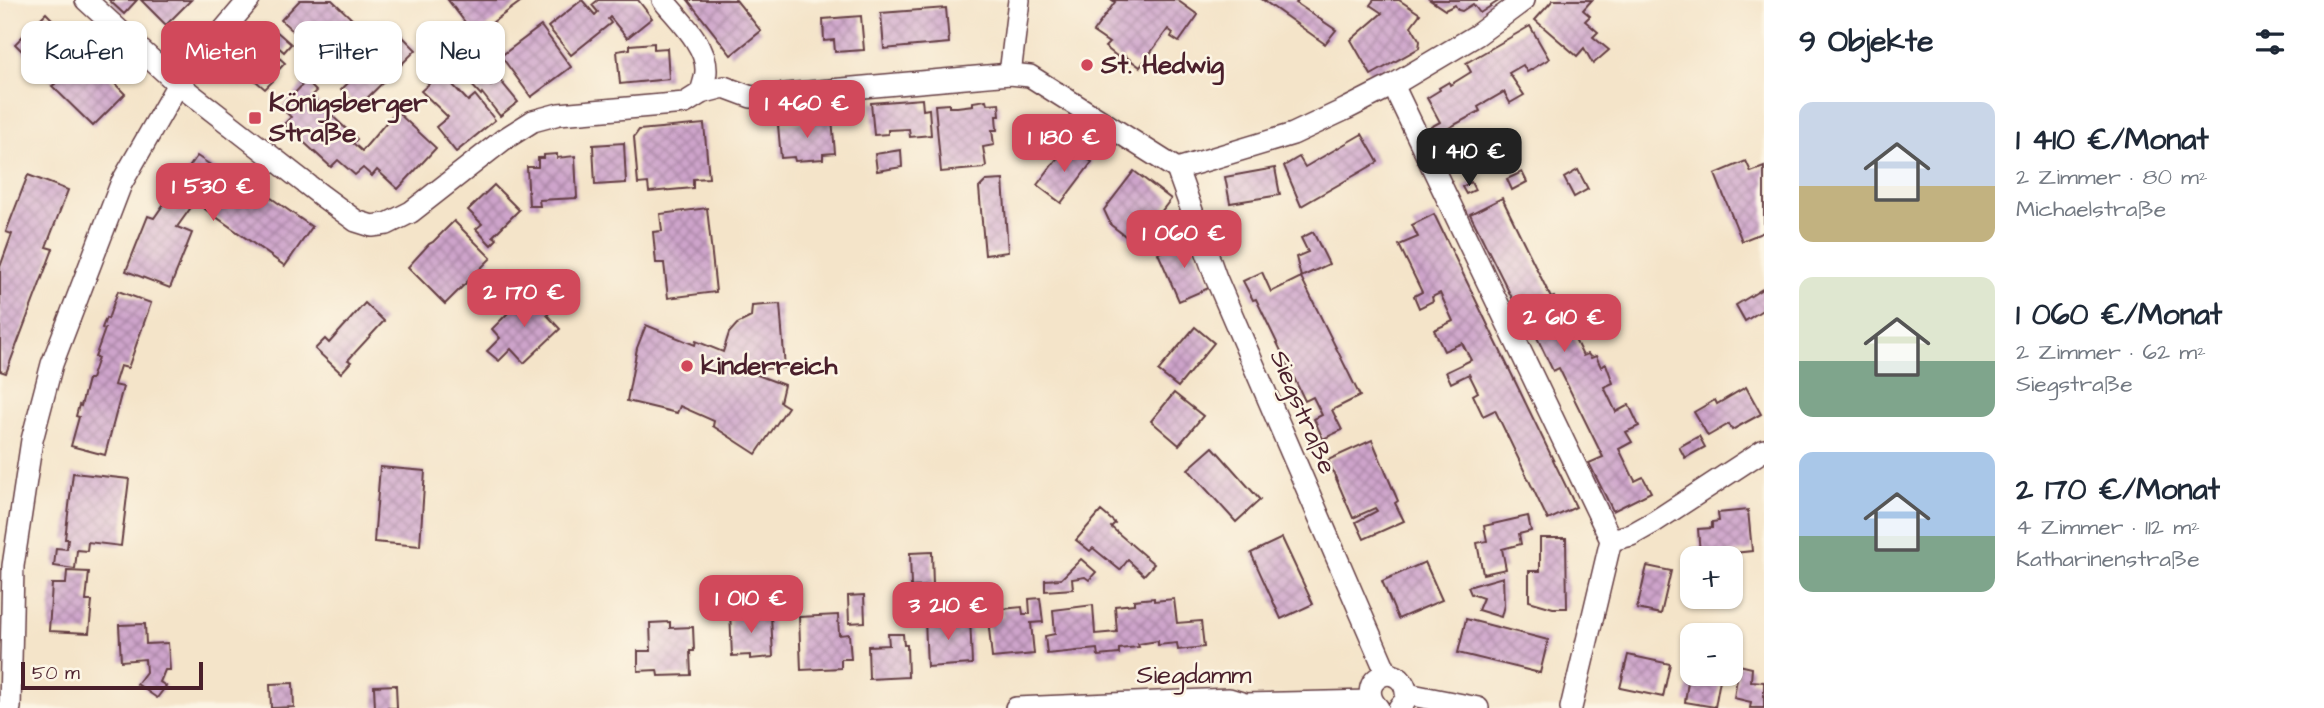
<!DOCTYPE html>
<html lang="de">
<head>
<meta charset="utf-8">
<style>
  :root { --surface:#fff; --page:#f2f2f3; --text:#1f2937; --muted:#747a83; --accent:#d1495b }
  body { margin:0; font-family:"Architects Daughter",sans-serif; background:var(--page); color:var(--text); height:100vh; display:flex; flex-direction:column; font-size:26px; white-space:nowrap }
  * { box-sizing:border-box; margin:0 }
  p { font-size:23px; color:var(--muted) }
  .icon { flex:none; width:38px; height:38px; fill:none; stroke:currentColor; stroke-width:2; stroke-linecap:round; stroke-linejoin:round }
  .map { position:relative; flex:1; overflow:hidden }
  .panel { display:flex; flex-direction:column; background:var(--surface); width:560px }
  .panel>* { flex:none }
  .guide { position:absolute; left:21px; top:21px; width:665px; height:63px; display:flex; gap:14px }
  .tools { position:absolute; left:1680px; top:546px; display:grid; gap:14px }
  .tools a { display:grid; place-items:center; width:63px; height:63px; border-radius:14px; background:var(--surface); box-shadow:0 2px 5px #0004; font-size:35px }
  .scale { position:absolute; left:21px; bottom:18px; width:182px; box-sizing:border-box; padding-left:7px; border:4px solid #4a1f2b; border-top:0; font-size:19px; line-height:24px; white-space:nowrap; color:#4a1f2b; -webkit-text-stroke:5px #fcf5e5; paint-order:stroke }
  .price { position:absolute; translate:-50% -60px; padding:0 16px; border-radius:14px; background:var(--accent); color:#fff; font-size:23px; line-height:46px; filter:drop-shadow(0 2px 4px #0008) }
  .price::after { content:''; position:absolute; left:50%; top:42px; width:21px; height:16px; margin-left:-10px; background:inherit; clip-path:polygon(0 0,100% 0,50% 100%) }
  .price.current { background:#222; color:#fff }
  ul { padding:0; list-style:none }
  li { display:flex; align-items:center; gap:21px; height:175px; padding:0 35px }
  li span { display:grid; place-items:center; flex:none; width:196px; height:140px; border-radius:14px; color:#555 }
  li>.icon { margin-inline-start:auto }
  span .icon { width:84px; height:84px; fill:#fffc; stroke-width:1 }
  li b { font-size:30px }
  h2 { display:flex; justify-content:space-between; align-items:center; height:84px; padding:0 35px; font-size:30px }
  .pill { padding:0 24px; border-radius:14px; background:var(--surface); box-shadow:0 2px 5px #0004; font-size:24px; line-height:63px }
  .pill.current { background:var(--accent); color:#fff }
  main { display:flex; flex:1; min-height:0 }
  .map>svg:first-child { display:block }
  .building { fill:url(#building-cross-hatch) }
  .lines { fill:none; stroke-linecap:round; stroke-linejoin:round }
  .street-casing { stroke:#643d43; stroke-width:24 }
  .street { stroke:#fff; stroke-width:21 }
  .poi-dot { fill:#d1495b; stroke:#fcf5e5; stroke-width:2.5 }
  .labels { text-anchor:middle; dominant-baseline:central; stroke-width:5; stroke-linejoin:round; paint-order:stroke }
  .poi-label { font-size:26px; font-weight:bold; fill:#4a1f2b; stroke:#fcf5e5; text-anchor:start }
  .street-label { font-size:26px; fill:#4a1f2b; stroke:#fcf5e5 }
</style>
</head>
<body>
<main>
<div class="map">
<svg width="1764" height="708" viewBox="0 0 1764 708">
  <defs>
    <pattern id="building-cross-hatch" width="8" height="8" patternUnits="userSpaceOnUse" patternTransform="scale(1.75)"><rect width="8" height="8" fill="#cea4cb"/><path d="M0 0l8 8M0 8l8-8" fill="none" stroke="#a985a5"/></pattern>
  </defs>
  <rect width="100%" height="100%" fill="#fcf5e5"/>
  <filter id="ink" filterUnits="userSpaceOnUse"><feTurbulence type="fractalNoise" baseFrequency=".0143" numOctaves="2"/><feDisplacementMap in="SourceGraphic" scale="14" xChannelSelector="R" yChannelSelector="G"/><feConvolveMatrix kernelMatrix="1 2 1 2 8 2 1 2 1" color-interpolation-filters="sRGB"/></filter>
  <filter id="wash" filterUnits="userSpaceOnUse"><feTurbulence type="fractalNoise" baseFrequency=".00686" numOctaves="4" result="noise"/><feDisplacementMap in="SourceGraphic" scale="28" xChannelSelector="R" yChannelSelector="G"/><feGaussianBlur stdDeviation="1.57" result="paint"/><feColorMatrix in="noise" values="0 0 0 0 0 0 0 0 0 0 0 0 0 0 0 0 0 1.4 0 .05"/><feComposite in="paint" operator="in"/></filter>
  <g filter="url(#wash)">
    <rect width="100%" height="100%" fill="#f4e4c9"/>
    <g id="blocks">
      <g class="building">
        <polygon points="109,0 137,0 124,14"/>
        <polygon points="141,0 191,0 166,25"/>
        <polygon points="300,0 332,0 354,21 321,57 281,20"/>
        <polygon points="448,0 523,0 475,35"/>
        <polygon points="582,0 595,15 598,12 592,5 598,0 638,0 652,18 627,38 610,17 608,19 611,23 571,55 548,27"/>
        <polygon points="688,0 736,0 761,31 731,55"/>
        <polygon points="1112,0 1177,0 1198,15 1179,42 1171,37 1173,33 1168,29 1140,67 1125,56 1122,60 1105,47 1109,43 1093,32 1115,2"/>
        <polygon points="1263,0 1298,0 1296,3 1336,30 1325,44"/>
        <polygon points="1374,0 1399,0 1420,14 1411,26 1420,41 1419,48 1371,75 1351,40 1382,13 1370,5"/>
        <polygon points="1430,0 1500,0 1480,13 1473,4 1462,11 1458,10 1455,5 1445,10"/>
        <polygon points="1553,0 1592,0 1583,10 1590,16 1585,21 1598,32 1593,37 1609,50 1593,64 1584,48 1577,56 1535,20"/>
        <polygon points="946,8 949,43 884,49 881,13"/>
        <polygon points="46,13 125,94 93,126 52,86 55,84 15,44"/>
        <polygon points="861,16 864,50 835,52 834,40 824,41 823,19"/>
        <polygon points="541,26 571,67 531,97 501,56"/>
        <polygon points="1530,26 1549,59 1527,72 1523,65 1509,73 1524,95 1510,103 1504,92 1478,107 1480,111 1445,130 1458,150 1444,157 1429,128 1440,122 1427,98 1440,90 1439,88 1449,82 1450,85 1471,72 1466,63"/>
        <polygon points="275,30 291,44 284,52 268,38"/>
        <polygon points="399,33 416,50 358,107 341,90"/>
        <polygon points="654,43 654,49 667,48 669,79 620,84 617,51 630,49 630,45"/>
        <polygon points="264,44 285,63 271,78 274,80 265,89 242,69 250,60 247,57 254,49 257,52"/>
        <polygon points="434,65 468,101 475,95 495,120 456,152 436,127 448,117 421,91 429,84 421,76"/>
        <polygon points="478,72 491,86 500,80 518,102 500,116 482,93 481,95 468,81"/>
        <polygon points="306,81 316,91 311,96 357,139 353,143 362,151 396,111 436,148 398,189 377,170 372,176 363,168 355,175 338,160 331,167 284,124 291,117 281,108"/>
        <polygon points="922,99 923,110 929,109 931,135 910,137 909,129 888,130 888,134 874,135 871,103"/>
        <polygon points="986,100 987,104 999,103 1000,116 996,116 997,130 992,130 994,145 983,147 986,166 984,168 941,172 935,105 949,104 949,107 957,107 973,105 973,102"/>
        <polygon points="832,119 835,153 823,154 823,159 795,161 794,157 781,158 778,125"/>
        <polygon points="704,124 709,178 693,179 693,188 649,192 648,183 638,184 634,137 639,130"/>
        <polygon points="1362,134 1378,162 1301,206 1284,166 1299,157 1305,167"/>
        <polygon points="624,143 626,183 595,185 593,145"/>
        <polygon points="1068,144 1092,162 1061,203 1037,185"/>
        <polygon points="901,150 902,167 877,171 875,154"/>
        <polygon points="557,154 557,158 575,156 577,198 539,200 540,206 529,206 527,167 538,167 538,158 544,158 544,155"/>
        <polygon points="197,156 263,200 267,195 312,227 285,266 195,202 177,227 192,233 170,288 126,271 148,216 154,218"/>
        <polygon points="1746,161 1751,172 1764,167 1764,232 1742,241 1715,174"/>
        <polygon points="1275,168 1280,195 1230,203 1225,177"/>
        <polygon points="1578,170 1588,189 1574,197 1564,178"/>
        <polygon points="1134,171 1171,199 1136,244 1111,225 1104,210"/>
        <polygon points="1522,172 1527,182 1512,190 1507,179"/>
        <polygon points="28,175 68,190 46,247 53,249 6,373 0,371 0,267 12,234 6,232"/>
        <polygon points="1003,180 1008,252 985,255 979,188 986,181"/>
        <polygon points="1471,182 1475,190 1466,194 1462,187"/>
        <polygon points="494,185 519,210 493,236 497,239 491,245 476,229 482,224 468,210"/>
        <polygon points="1502,198 1551,298 1554,297 1583,356 1588,354 1591,358 1596,356 1601,367 1606,364 1613,383 1604,387 1616,412 1629,405 1639,426 1626,432 1632,442 1619,449 1635,481 1643,477 1651,492 1613,511 1589,463 1603,457 1559,368 1553,371 1524,310 1519,312 1470,214"/>
        <polygon points="707,208 716,292 668,298 664,263 656,263 653,232 662,231 660,214"/>
        <polygon points="1434,214 1576,507 1548,520 1495,410 1483,416 1473,395 1478,392 1469,374 1451,383 1446,372 1471,360 1462,343 1444,351 1434,330 1453,321 1440,293 1432,297 1433,301 1419,308 1414,296 1422,292 1399,245 1418,237 1412,225"/>
        <polygon points="454,221 491,258 445,304 408,267 429,244 433,242"/>
        <polygon points="1313,232 1329,264 1301,277 1296,257 1308,252 1301,238"/>
        <polygon points="1190,239 1211,287 1179,301 1158,253"/>
        <polygon points="1262,272 1271,292 1301,277 1360,396 1332,410 1342,430 1323,439 1314,419 1322,415 1313,397 1305,401 1256,299 1253,300 1243,281"/>
        <polygon points="1764,288 1764,309 1745,321 1736,305"/>
        <polygon points="118,291 151,303 128,368 120,366 114,385 123,387 105,455 71,446 79,417 76,416 79,405 81,406 88,379 91,379 98,358 95,357 105,329 102,328 106,318 108,319"/>
        <polygon points="539,293 554,308 547,315 560,329 524,363 511,349 499,361 487,351 500,338 492,329 526,295 532,300"/>
        <polygon points="365,303 384,321 348,360 351,362 341,373 315,349 325,339 329,343"/>
        <polygon points="780,304 785,368 760,369 757,375 784,385 780,402 788,407 756,454 713,426 714,421 680,406 677,413 627,401 637,348 646,325 695,345 696,341 723,352 729,333 737,324 751,317 752,306"/>
        <polygon points="1195,327 1214,343 1178,387 1158,371"/>
        <polygon points="1746,387 1761,414 1732,430 1729,424 1708,436 1694,412 1715,400 1717,404"/>
        <polygon points="1174,393 1203,416 1179,445 1151,421"/>
        <polygon points="1699,436 1705,447 1685,458 1679,447"/>
        <polygon points="1372,440 1398,501 1395,503 1404,521 1364,539 1356,522 1377,511 1375,508 1353,518 1328,460"/>
        <polygon points="1213,447 1260,500 1236,522 1188,469"/>
        <polygon points="380,467 425,471 420,546 374,542"/>
        <polygon points="73,473 129,479 121,546 88,542 87,551 77,550 75,569 54,566 56,548 67,549 68,539 65,539"/>
        <polygon points="1748,510 1752,551 1715,555 1714,551 1700,553 1698,529 1712,528 1712,522 1719,521 1718,513"/>
        <polygon points="1101,511 1115,523 1111,527 1154,564 1144,575 1128,560 1120,570 1093,548 1090,551 1076,540"/>
        <polygon points="1528,516 1531,531 1519,534 1521,544 1502,549 1506,569 1483,574 1477,543 1487,541 1484,526"/>
        <polygon points="1282,538 1313,604 1281,619 1251,553"/>
        <polygon points="1540,538 1566,538 1567,608 1553,608 1529,601 1529,571 1540,571"/>
        <polygon points="932,552 933,586 911,587 910,553"/>
        <polygon points="1081,559 1096,572 1089,580 1085,577 1072,579 1073,589 1045,591 1045,580 1061,579"/>
        <polygon points="1425,562 1442,600 1398,619 1382,581"/>
        <polygon points="1647,566 1671,571 1661,614 1637,609"/>
        <polygon points="67,571 89,572 86,601 92,601 89,633 49,631 52,584 66,584"/>
        <polygon points="1503,577 1504,605 1501,617 1478,610 1483,598 1471,594 1468,587"/>
        <polygon points="864,595 865,622 849,623 848,596"/>
        <polygon points="1040,598 1043,622 1031,623 1034,654 992,658 988,618 1003,617 1002,609 1022,607 1023,614 1030,614 1029,599"/>
        <polygon points="1154,598 1154,601 1174,599 1177,623 1201,621 1204,647 1178,650 1177,643 1158,645 1158,641 1138,644 1139,647 1119,649 1119,654 1098,656 1097,649 1047,654 1045,636 1055,634 1053,610 1093,605 1095,634 1117,632 1115,606 1134,604 1134,600"/>
        <polygon points="754,611 754,616 771,615 773,657 750,659 750,655 732,656 730,612"/>
        <polygon points="838,615 839,635 849,634 851,659 841,659 841,668 801,670 799,617"/>
        <polygon points="970,617 972,664 927,667 925,619"/>
        <polygon points="1466,619 1548,640 1540,673 1458,653"/>
        <polygon points="670,622 670,628 693,627 694,651 690,651 691,675 658,676 657,670 638,671 638,651 651,651 650,623"/>
        <polygon points="145,624 146,644 168,643 170,670 165,670 160,682 166,686 157,698 137,684 146,672 145,659 121,661 119,625"/>
        <polygon points="888,634 903,634 904,645 907,645 908,677 869,679 868,646 889,645"/>
        <polygon points="1628,655 1670,664 1663,697 1620,688"/>
        <polygon points="1739,665 1752,668 1751,681 1764,682 1764,708 1750,708 1751,702 1734,698"/>
        <polygon points="1690,668 1692,668 1692,674 1721,674 1715,707 1685,702"/>
        <polygon points="293,683 294,707 271,708 270,684"/>
        <polygon points="396,685 397,708 375,708 374,686"/>
      </g>
    </g>
  </g>
  <g filter="url(#ink)">
    <use href="#blocks" fill-opacity="0" stroke="#643d43" stroke-width="2"/>
    <g class="lines">
      <g class="street-casing">
        <g id="street">
          <polyline points="86,0 178,84 322,196 356,221 372,226 387,224 411,212 503,140 533,121 559,114 685,103 701,93 724,87 751,97 1010,74 1030,76 1177,169 1293,134 1346,109 1393,85 1477,35 1524,0"/>
          <path d="M 663,0 C 678,19 707,45 706,71 C 706,78 702,87 701,93"/>
          <polyline points="1010,74 1019,0"/>
          <polyline points="1393,85 1611,540 1571,708"/>
          <polyline points="1177,169 1216,278 1387,674"/>
          <polyline points="1611,540 1631,535 1654,522 1764,450"/>
          <polyline points="1407,694 1478,708"/>
          <polyline points="10,708 13,566 32,440 52,364 121,184 178,84 249,0"/>
          <polyline points="1016,708 1229,699 1245,704 1371,701"/>
          <path d="M 1378,708 C 1365,695 1369,678 1387,674 C 1401,675 1408,686 1406,700 L 1399,708"/>
        </g>
      </g>
      <use href="#street" class="street"/>
    </g>
  </g>
  <g class="poi-dot">
    <circle cx="1087" cy="65" r="7"/>
    <rect x="248" y="111" width="14" height="14" rx="3.5"/>
    <circle cx="687" cy="366" r="7"/>
  </g>
  <g class="labels">
    <g class="poi-label">
      <text x="1101" y="65">St. Hedwig</text>
      <text x="269" y="103">Königsberger<tspan x="269" dy="30">Straße</tspan></text>
      <text x="701" y="366">kinderreich</text>
    </g>
    <g class="street-label">
      <text transform="translate(1303 412) rotate(67)">Siegstraße</text>
      <text x="1194" y="675">Siegdamm</text>
    </g>
  </g>
</svg>
<div class="tools">
<a>+</a>
<a>−</a>
</div>
<div class="scale">50 m</div>
<b class="price" style="left:807px;top:140px">1 460 €</b>
<b class="price" style="left:1064px;top:174px">1 180 €</b>
<b class="price current" style="left:1469px;top:188px">1 410 €</b>
<b class="price" style="left:213px;top:223px">1 530 €</b>
<b class="price" style="left:1184px;top:270px">1 060 €</b>
<b class="price" style="left:524px;top:329px">2 170 €</b>
<b class="price" style="left:1564px;top:354px">2 610 €</b>
<b class="price" style="left:751px;top:635px">1 010 €</b>
<b class="price" style="left:948px;top:642px">3 210 €</b>
<div class="guide">
<a class="pill">Kaufen</a>
<a class="pill current">Mieten</a>
<a class="pill">Filter</a>
<a class="pill">Neu</a>
</div>
</div>
<section class="panel">
<h2>9 Objekte<svg class="icon" aria-label="filters" viewBox="0 0 24 24"><path d="M4 7h16M4 17h16"/><circle cx="9" cy="7" r="2"/><circle cx="15" cy="17" r="2"/></svg></h2>
<ul>
<li><span style="background:linear-gradient(#c9d6e8 60%,#c2b280 0)"><svg class="icon" aria-label="home" viewBox="0 0 24 24"><path d="M3 11l9-7 9 7M6 9v11h12V9"/></svg></span><div><b>1 410 €/Monat</b><p>2 Zimmer · 80 m²</p><p>Michaelstraße</p></div></li>
<li><span style="background:linear-gradient(#dfe7d0 60%,#7fa58c 0)"><svg class="icon" aria-label="home" viewBox="0 0 24 24"><path d="M3 11l9-7 9 7M6 9v11h12V9"/></svg></span><div><b>1 060 €/Monat</b><p>2 Zimmer · 62 m²</p><p>Siegstraße</p></div></li>
<li><span style="background:linear-gradient(#a9c7e8 60%,#7fa58c 0)"><svg class="icon" aria-label="home" viewBox="0 0 24 24"><path d="M3 11l9-7 9 7M6 9v11h12V9"/></svg></span><div><b>2 170 €/Monat</b><p>4 Zimmer · 112 m²</p><p>Katharinenstraße</p></div></li>
</ul>
</section>
</main>
</body>
</html>
